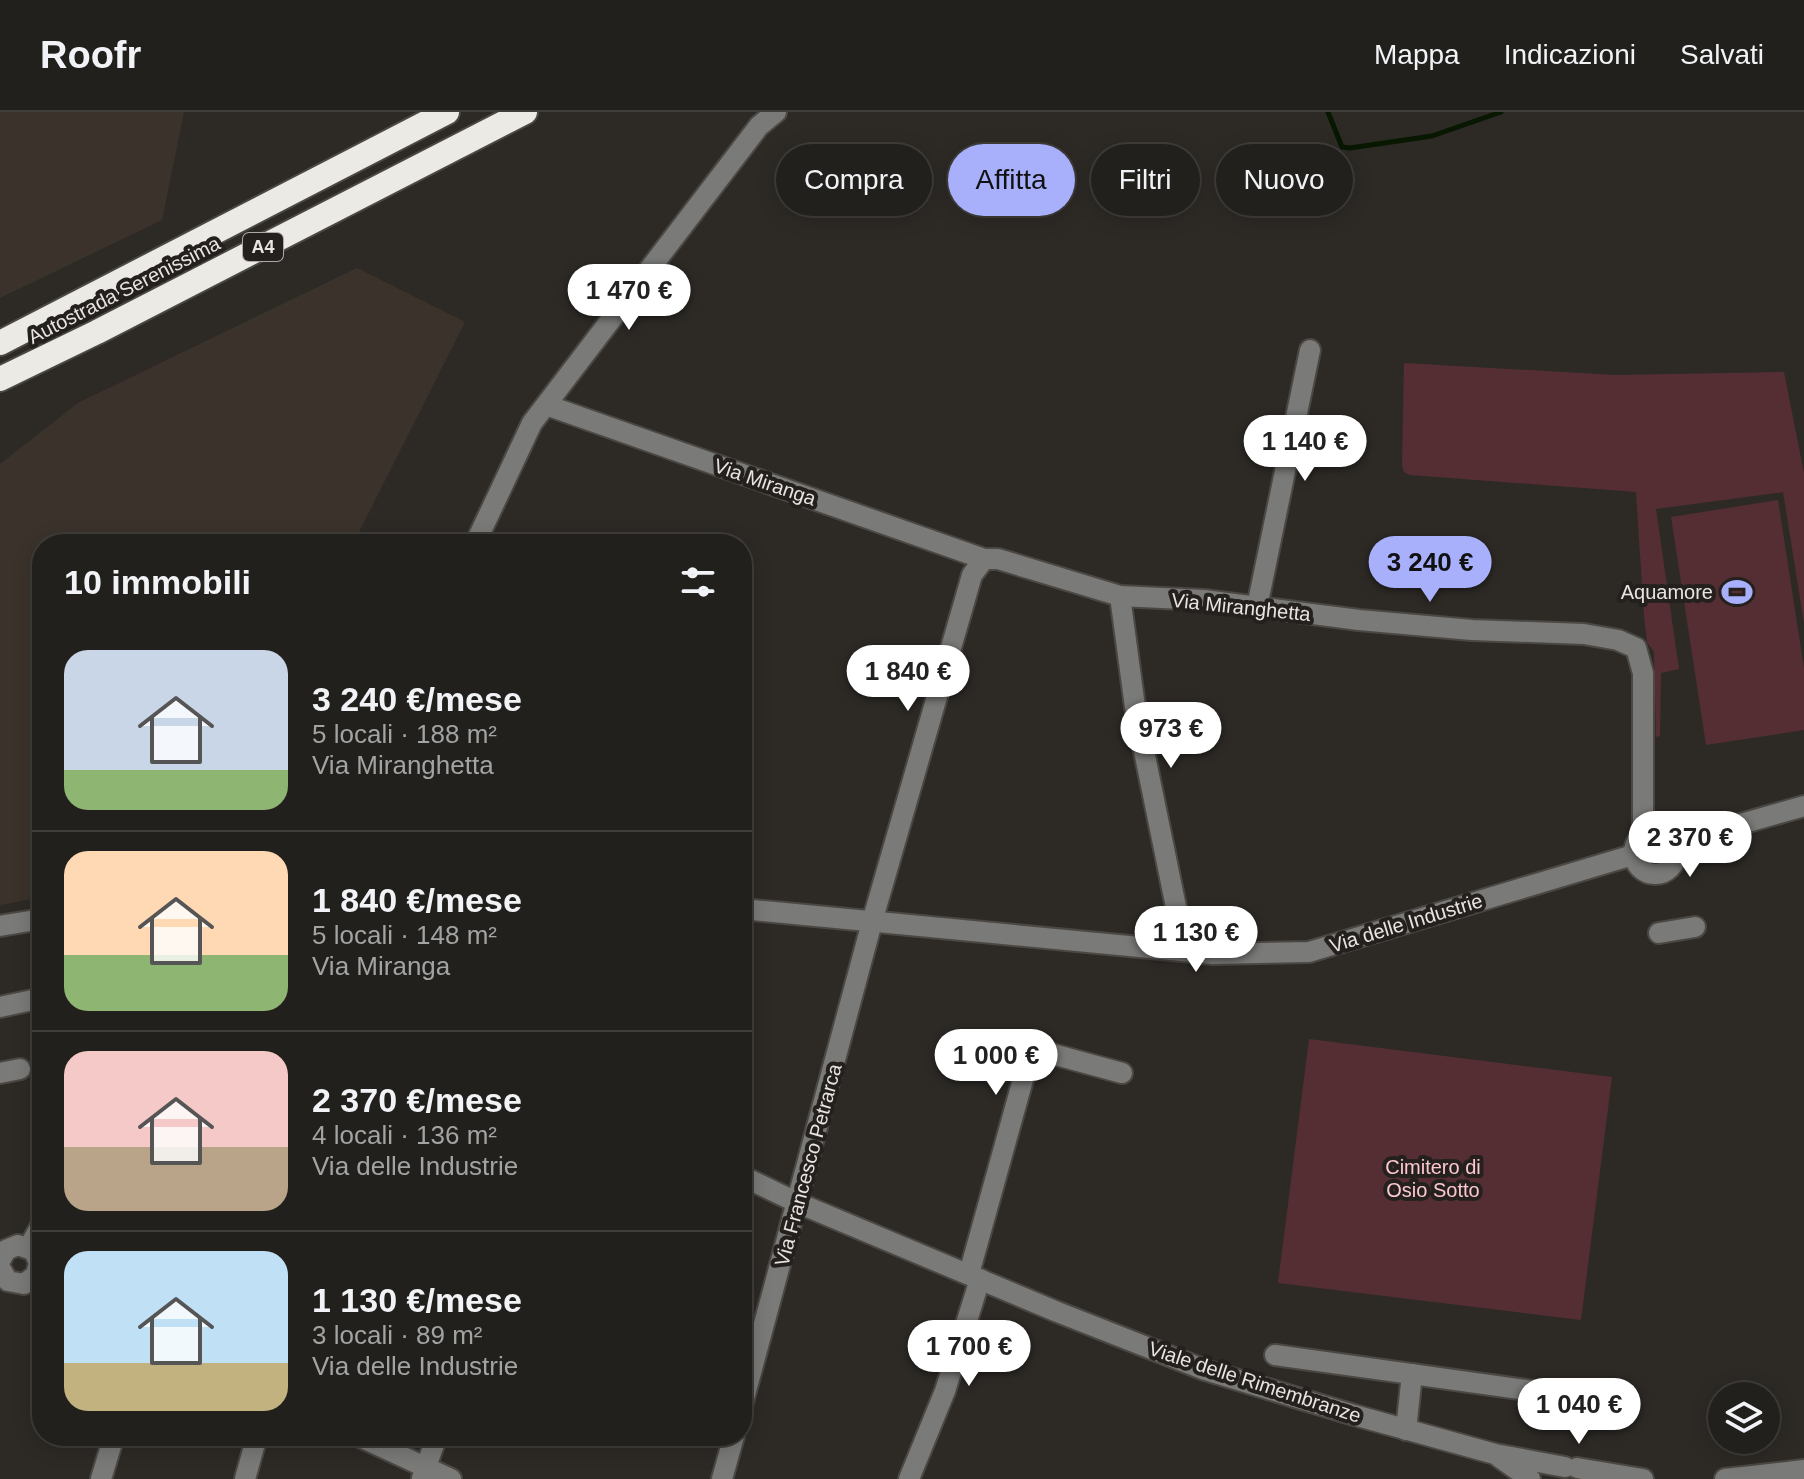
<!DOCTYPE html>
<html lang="it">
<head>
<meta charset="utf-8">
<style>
  :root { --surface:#22201c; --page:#2e2d29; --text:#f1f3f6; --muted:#a2a3a3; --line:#3f3e3b; --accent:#a8b0fc }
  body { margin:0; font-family:Helvetica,sans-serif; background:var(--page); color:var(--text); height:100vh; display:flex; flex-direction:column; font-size:30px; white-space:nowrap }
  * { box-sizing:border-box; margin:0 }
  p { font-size:26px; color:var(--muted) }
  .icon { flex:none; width:44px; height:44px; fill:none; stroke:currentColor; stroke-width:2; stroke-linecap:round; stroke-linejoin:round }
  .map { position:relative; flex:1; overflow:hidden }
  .side { position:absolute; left:32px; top:422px; width:720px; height:912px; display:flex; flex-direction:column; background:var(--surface); border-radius:32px; box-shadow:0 4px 20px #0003,0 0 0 2px var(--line) }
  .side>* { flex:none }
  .hud { position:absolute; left:776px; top:32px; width:760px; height:72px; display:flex; gap:16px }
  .tools { position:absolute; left:1708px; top:1270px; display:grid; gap:16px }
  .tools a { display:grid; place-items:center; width:72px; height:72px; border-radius:50%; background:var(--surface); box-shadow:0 4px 20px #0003,0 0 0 2px var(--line); font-size:40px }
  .price { position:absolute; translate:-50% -68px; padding:0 18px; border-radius:28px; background:#fff; color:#222; font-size:26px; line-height:52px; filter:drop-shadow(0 2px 4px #0008) }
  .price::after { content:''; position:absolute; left:50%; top:48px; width:24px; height:18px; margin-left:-12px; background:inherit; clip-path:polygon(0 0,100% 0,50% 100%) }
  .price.active { background:var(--accent); color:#111 }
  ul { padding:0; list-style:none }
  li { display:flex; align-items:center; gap:24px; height:200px; padding:0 32px }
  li+li { border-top:2px solid var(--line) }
  li span { display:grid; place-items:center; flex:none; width:224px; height:160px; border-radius:24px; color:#555 }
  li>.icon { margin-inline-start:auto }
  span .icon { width:96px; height:96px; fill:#fffc; stroke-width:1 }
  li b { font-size:34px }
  h2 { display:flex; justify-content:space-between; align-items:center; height:96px; padding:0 32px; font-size:34px }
  .pill { padding:0 28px; border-radius:36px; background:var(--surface); box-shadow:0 4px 20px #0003,0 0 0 2px var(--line); font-size:28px; line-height:72px }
  .pill.active { background:var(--accent); color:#111 }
  header { display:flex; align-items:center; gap:48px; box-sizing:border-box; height:112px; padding:0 40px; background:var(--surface); border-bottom:2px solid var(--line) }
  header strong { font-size:38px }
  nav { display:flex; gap:44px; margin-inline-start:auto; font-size:28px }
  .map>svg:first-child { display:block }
  .built { fill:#3b332b }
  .green { fill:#552e34 }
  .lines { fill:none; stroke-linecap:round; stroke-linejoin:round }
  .stream { stroke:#081700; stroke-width:5 }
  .minor-casing { stroke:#4b4844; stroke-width:24 }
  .highway-casing { stroke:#4b4844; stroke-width:28 }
  .minor { stroke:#7a7a78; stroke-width:20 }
  .highway { stroke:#ebeae4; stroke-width:24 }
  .labels { text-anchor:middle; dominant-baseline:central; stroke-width:8; stroke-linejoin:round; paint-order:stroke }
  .shield { fill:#23201d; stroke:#aca9a7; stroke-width:2 }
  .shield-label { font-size:18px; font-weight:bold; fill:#e7e4e2 }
  .street-label { font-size:20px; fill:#e7e4e2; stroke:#23201d }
  .poi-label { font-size:20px; fill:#e7e4e2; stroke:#23201d; text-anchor:end }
  .park-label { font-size:20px; fill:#fdc7ce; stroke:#23201d }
</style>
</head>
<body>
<header>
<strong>Roofr</strong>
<nav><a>Mappa</a><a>Indicazioni</a><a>Salvati</a></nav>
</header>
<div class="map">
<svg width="1804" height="1367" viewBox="0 0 1804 1367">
  <rect width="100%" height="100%" fill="#2d2a26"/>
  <g class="built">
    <polygon points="0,0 184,0 162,108 0,186"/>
    <polygon points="357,156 465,210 353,432 42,432 42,785 0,793 0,352 78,291"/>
  </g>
  <g class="green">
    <polygon points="1404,251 1615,263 1784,260 1804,361 1804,511 1783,380 1656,397 1679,557 1661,561 1660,624 1656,625 1654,540 1647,530 1644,504 1636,380 1410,363 1404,360 1402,353"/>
    <polygon points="1778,388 1804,556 1804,618 1706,633 1671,405"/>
    <polygon points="1309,927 1612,965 1581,1208 1278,1171"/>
  </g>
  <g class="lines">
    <polyline class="stream" points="1328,0 1342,35 1350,36 1432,24 1501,0"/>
    <g class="minor-casing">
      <g id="minor">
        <polyline points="546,293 984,447"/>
        <polyline points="475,432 532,311 759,14 776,0"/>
        <polyline points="1120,484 1135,595 1185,839"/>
        <polyline points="1257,495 1310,238"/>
        <circle cx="1655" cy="741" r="21"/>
        <polyline points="1674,731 1804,694"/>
        <polyline points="742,797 1213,842 1309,840 1633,743"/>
        <polyline points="0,814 42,807"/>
        <polyline points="1659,821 1695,815"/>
        <polyline points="0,895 42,886"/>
        <polyline points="0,961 20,957"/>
        <polyline points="742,1064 798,1091 1055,1199 1205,1258 1354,1303 1495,1342 1565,1355"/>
        <polyline points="29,1135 42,1112"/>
        <polyline points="0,1149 6,1138 18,1133 34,1139 39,1151 36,1163 24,1172 8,1169 0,1156"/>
        <polyline points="969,1162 1027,953 1033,943 1045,940 1122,961"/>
        <polyline points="1275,1243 1562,1283"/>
        <polyline points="742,1294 872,810 972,463 984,447 998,447 1120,484 1204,488 1359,508 1472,518 1584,522 1618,528 1636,536 1643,561 1643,722"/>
        <polyline points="1406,1318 1412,1262"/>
        <polyline points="358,1324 451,1367"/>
        <polyline points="1499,1345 1530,1367"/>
        <polyline points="1577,1356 1643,1367"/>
        <polyline points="422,1366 437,1324"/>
        <polyline points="101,1367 114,1324"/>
        <polyline points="245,1367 257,1324"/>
        <polyline points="722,1367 734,1324"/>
        <polyline points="909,1367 945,1279 980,1167"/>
        <polyline points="1725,1367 1804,1358"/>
      </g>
    </g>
    <g class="highway-casing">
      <g id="highway">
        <polyline points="0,231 447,0"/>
        <polyline points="0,267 97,220 525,0"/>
      </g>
    </g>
    <use href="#minor" class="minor"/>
    <use href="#highway" class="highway"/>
  </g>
  <defs>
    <g id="stadium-bare" transform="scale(2.4)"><path d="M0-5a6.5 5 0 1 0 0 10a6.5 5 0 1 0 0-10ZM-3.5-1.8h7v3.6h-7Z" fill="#a8b0fc" stroke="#23201d" stroke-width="2.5" paint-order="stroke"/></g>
  </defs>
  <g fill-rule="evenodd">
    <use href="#stadium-bare" x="1737" y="480"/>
  </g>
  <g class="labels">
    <rect class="shield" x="243" y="121" width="40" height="28" rx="6"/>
    <g class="shield-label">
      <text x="263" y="135">A4</text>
    </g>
    <g class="street-label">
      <text transform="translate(124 178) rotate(-27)">Autostrada Serenissima</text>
      <text transform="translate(765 370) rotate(19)">Via Miranga</text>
      <text transform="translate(1241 495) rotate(6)">Via Miranghetta</text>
      <text transform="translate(1406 811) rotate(-17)">Via delle Industrie</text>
      <text transform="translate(808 1053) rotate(-75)">Via Francesco Petrarca</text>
      <text transform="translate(1255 1270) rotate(18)">Viale delle Rimembranze</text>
    </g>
    <g class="poi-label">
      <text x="1713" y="480">Aquamore</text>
    </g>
    <g class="park-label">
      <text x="1433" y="1055">Cimitero di<tspan x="1433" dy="23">Osio Sotto</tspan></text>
    </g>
  </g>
</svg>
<div class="tools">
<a><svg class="icon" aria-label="layers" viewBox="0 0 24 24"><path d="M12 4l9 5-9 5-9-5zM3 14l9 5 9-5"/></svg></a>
</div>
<b class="price" style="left:629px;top:220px">1 470 €</b>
<b class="price" style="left:1305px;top:371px">1 140 €</b>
<b class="price active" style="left:1430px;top:492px">3 240 €</b>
<b class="price" style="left:908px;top:601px">1 840 €</b>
<b class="price" style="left:1171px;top:658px">973 €</b>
<b class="price" style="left:1690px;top:767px">2 370 €</b>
<b class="price" style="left:1196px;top:862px">1 130 €</b>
<b class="price" style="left:996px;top:985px">1 000 €</b>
<b class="price" style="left:969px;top:1276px">1 700 €</b>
<b class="price" style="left:1579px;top:1334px">1 040 €</b>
<div class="hud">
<a class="pill">Compra</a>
<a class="pill active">Affitta</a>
<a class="pill">Filtri</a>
<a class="pill">Nuovo</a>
</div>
<section class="side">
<h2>10 immobili<svg class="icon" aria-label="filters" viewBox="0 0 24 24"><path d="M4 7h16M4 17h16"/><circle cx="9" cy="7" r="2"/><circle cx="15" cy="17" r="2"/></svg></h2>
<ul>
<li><span style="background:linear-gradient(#c9d6e8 75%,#8fb573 0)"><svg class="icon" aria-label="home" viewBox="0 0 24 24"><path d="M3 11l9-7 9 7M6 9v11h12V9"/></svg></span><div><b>3 240 €/mese</b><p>5 locali · 188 m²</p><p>Via Miranghetta</p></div></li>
<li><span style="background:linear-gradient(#ffd9b3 65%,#8fb573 0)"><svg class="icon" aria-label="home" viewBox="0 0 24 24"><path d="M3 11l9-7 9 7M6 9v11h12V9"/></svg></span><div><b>1 840 €/mese</b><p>5 locali · 148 m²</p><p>Via Miranga</p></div></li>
<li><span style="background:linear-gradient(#f6c9c9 60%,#b9a48a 0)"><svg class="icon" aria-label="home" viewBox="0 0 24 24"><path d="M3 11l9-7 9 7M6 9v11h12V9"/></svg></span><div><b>2 370 €/mese</b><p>4 locali · 136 m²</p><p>Via delle Industrie</p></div></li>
<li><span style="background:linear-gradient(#bfe0f5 70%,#c2b280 0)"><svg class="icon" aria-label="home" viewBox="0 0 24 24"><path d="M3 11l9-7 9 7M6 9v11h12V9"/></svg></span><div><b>1 130 €/mese</b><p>3 locali · 89 m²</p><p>Via delle Industrie</p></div></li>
</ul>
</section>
</div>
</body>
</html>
